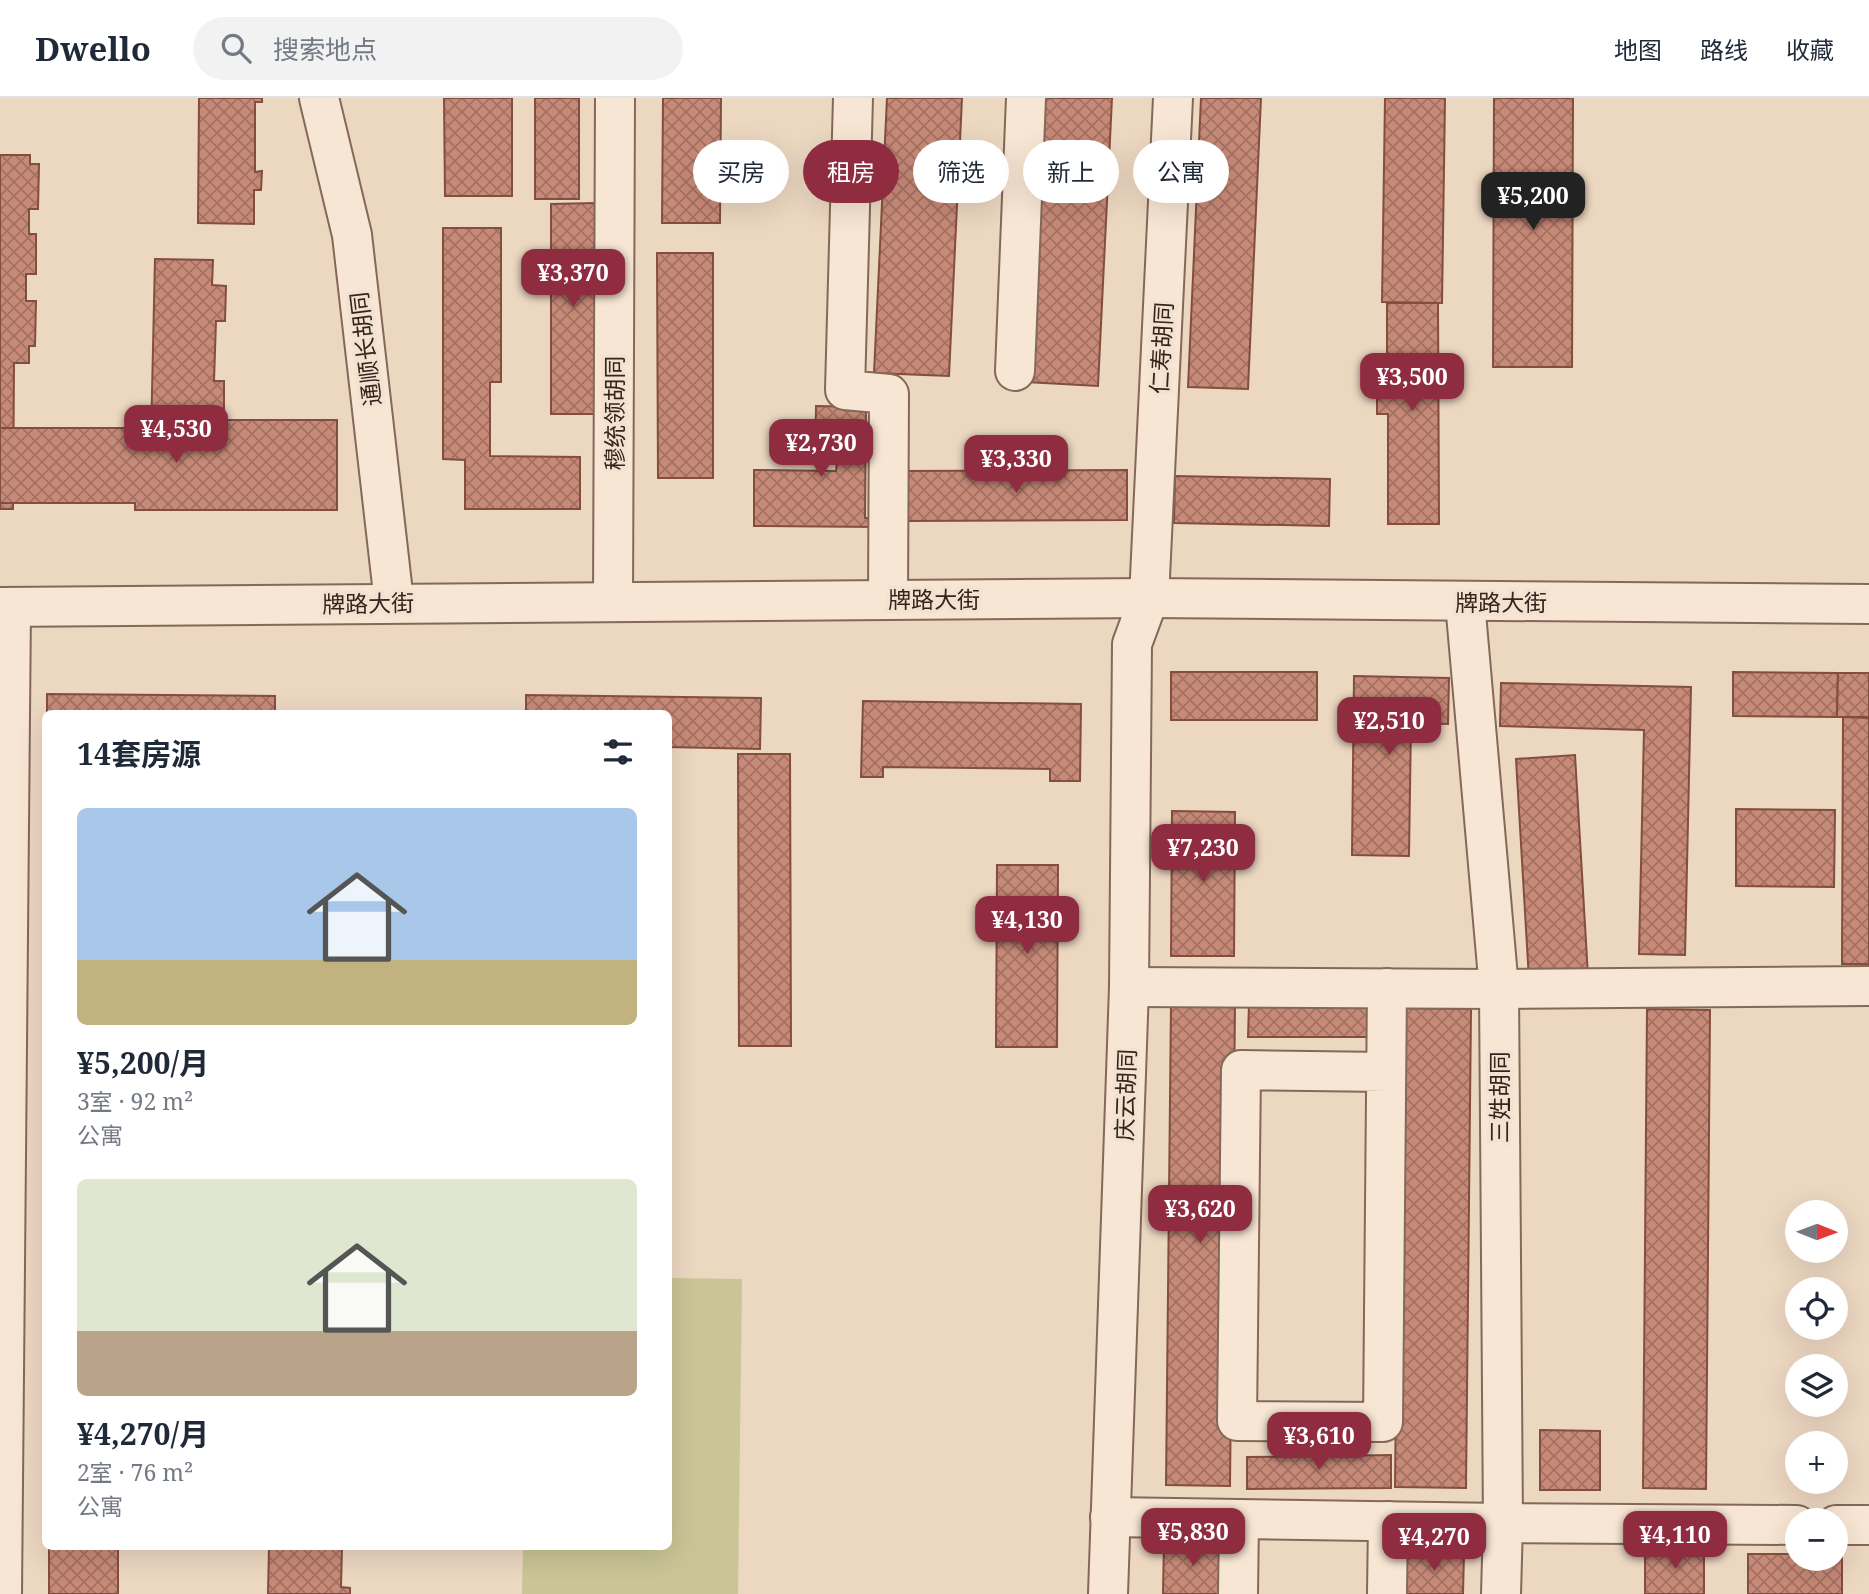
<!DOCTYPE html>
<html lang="zh">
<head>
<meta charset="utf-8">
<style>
  :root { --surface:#fff; --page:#f2f2f3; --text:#1f2937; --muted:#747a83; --line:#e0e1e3; --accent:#902c40 }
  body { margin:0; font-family:"Noto Serif","Noto Sans SC",serif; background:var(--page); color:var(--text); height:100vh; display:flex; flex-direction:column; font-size:26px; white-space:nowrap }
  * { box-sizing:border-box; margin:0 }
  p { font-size:23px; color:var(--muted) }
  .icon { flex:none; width:38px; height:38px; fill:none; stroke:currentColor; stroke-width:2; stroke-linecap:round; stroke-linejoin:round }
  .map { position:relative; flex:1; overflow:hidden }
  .details { position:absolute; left:42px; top:612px; width:630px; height:840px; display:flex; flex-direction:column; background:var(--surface); border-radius:10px; box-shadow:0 7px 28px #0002 }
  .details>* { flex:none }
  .hud { position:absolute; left:693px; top:42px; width:665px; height:63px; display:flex; gap:14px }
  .needle { width:46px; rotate:91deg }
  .fabs { position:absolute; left:1785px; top:1102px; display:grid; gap:14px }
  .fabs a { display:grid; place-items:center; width:63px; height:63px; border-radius:50%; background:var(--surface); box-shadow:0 7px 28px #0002; font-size:35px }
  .price { position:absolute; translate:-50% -60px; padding:0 16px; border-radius:14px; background:var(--accent); color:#fff; font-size:23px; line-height:46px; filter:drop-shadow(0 2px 4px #0008) }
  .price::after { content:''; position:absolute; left:50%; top:42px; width:21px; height:16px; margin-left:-10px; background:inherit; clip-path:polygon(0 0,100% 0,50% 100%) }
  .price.on { background:#222; color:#fff }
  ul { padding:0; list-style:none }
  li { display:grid; align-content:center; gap:14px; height:371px; padding:0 35px }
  li span { display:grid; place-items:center; height:217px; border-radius:10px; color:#555 }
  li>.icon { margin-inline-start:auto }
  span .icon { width:126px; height:126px; fill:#fffc; stroke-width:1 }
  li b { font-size:30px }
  h2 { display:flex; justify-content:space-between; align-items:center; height:84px; padding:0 35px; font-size:30px }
  .pill { padding:0 24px; border-radius:32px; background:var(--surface); box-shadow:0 7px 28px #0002; font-size:24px; line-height:63px }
  .pill.on { background:var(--accent); color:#fff }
  header { display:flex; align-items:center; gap:42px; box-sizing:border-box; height:98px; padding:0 35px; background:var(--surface); border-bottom:2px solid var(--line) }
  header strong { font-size:33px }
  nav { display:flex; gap:38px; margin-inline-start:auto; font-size:24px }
  .search { width:490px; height:63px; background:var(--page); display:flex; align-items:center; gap:18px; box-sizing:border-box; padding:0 24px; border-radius:38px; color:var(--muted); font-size:26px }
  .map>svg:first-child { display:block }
  .garden { fill:#c9c596 }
  .building { fill:url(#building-cross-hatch); stroke:#824e40; stroke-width:2 }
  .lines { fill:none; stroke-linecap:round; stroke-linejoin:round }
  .minor-casing { stroke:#846859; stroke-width:42 }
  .minor { stroke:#f7e6d3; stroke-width:38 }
  .labels { text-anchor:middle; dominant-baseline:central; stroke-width:7; stroke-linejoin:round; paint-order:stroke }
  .street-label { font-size:23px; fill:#34241d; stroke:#f3e2d0 }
</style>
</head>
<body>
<header>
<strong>Dwello</strong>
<div class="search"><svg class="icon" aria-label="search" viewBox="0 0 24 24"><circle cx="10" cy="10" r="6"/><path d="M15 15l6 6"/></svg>搜索地点</div>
<nav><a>地图</a><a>路线</a><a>收藏</a></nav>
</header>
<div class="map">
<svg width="1869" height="1496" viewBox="0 0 1869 1496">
  <defs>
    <pattern id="building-cross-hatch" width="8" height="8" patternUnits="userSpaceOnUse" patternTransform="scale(1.75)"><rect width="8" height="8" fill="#c88a78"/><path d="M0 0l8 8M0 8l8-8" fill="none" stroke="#a37162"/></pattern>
  </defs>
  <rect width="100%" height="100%" fill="#ecd7c1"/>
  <polygon class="garden" points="669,1180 742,1181 738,1496 522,1496 523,1449 668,1449"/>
  <g class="building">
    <polygon points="199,0 262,0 262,4 255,4 255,74 262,73 261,92 254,92 254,126 198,125"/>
    <polygon points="444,0 512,0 512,98 445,98"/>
    <rect x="535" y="0" width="44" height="101"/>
    <polygon points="663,0 721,0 720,125 662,125"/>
    <polygon points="887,0 962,0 949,278 874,275"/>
    <polygon points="1040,0 1112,0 1098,288 1026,284"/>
    <polygon points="1201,0 1261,0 1248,291 1188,289"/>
    <polygon points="1385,0 1445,0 1442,205 1382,204"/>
    <polygon points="1494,0 1573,0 1572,269 1493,269"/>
    <polygon points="0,57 30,57 30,66 39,66 38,111 29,111 29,136 36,136 36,176 26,176 26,203 36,203 35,248 29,248 29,265 14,265 13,411 0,411"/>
    <polygon points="595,105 596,316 551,316 551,106"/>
    <polygon points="443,130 501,130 501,284 490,284 490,358 580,359 580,411 465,411 465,362 443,361"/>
    <polygon points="657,155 713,155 713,380 658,380"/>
    <polygon points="155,161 213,162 212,187 226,188 225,223 216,223 214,283 224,283 224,316 212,315 212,340 151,339"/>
    <polygon points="1387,205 1438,205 1439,426 1388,426 1388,316 1377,316 1377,296 1387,297"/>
    <polygon points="816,308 866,309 865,420 877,420 877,429 754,428 754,372 836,373 837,363 815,363"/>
    <polygon points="135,322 337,322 337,412 135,412 135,405 0,405 0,330 134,330"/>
    <polygon points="1127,372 1127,422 906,423 905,373"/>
    <polygon points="1175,378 1330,381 1329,428 1174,425"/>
    <rect x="1171" y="574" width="146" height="48"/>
    <polygon points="1733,574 1838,575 1837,619 1733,618"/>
    <polygon points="1838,575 1869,575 1869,619 1837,619"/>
    <polygon points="1354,578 1449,580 1448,626 1411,625 1409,758 1352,757"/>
    <polygon points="1501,585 1691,589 1685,857 1639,856 1644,632 1500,628"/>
    <polygon points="47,596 275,598 275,616 47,616"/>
    <polygon points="526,597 761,600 760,651 668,649 668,616 526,616"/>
    <polygon points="863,603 1081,606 1080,683 1050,683 1050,671 883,669 883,679 861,679"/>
    <polygon points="1843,619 1869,620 1869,866 1842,866"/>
    <polygon points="738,656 790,656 791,948 739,948"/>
    <polygon points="1575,657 1588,878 1529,882 1516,661"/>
    <polygon points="1736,711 1835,712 1834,789 1736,788"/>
    <polygon points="1172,713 1235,714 1234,858 1171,858"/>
    <polygon points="997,767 1058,767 1057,949 996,949"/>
    <polygon points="46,832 46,1288 43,1288"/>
    <polygon points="1171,906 1235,907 1230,1388 1166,1387"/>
    <polygon points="1249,906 1370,906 1369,939 1248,939"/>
    <polygon points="1400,910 1471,911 1466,1390 1395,1389"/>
    <polygon points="1647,911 1710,912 1706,1391 1643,1390"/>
    <polygon points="1540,1332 1600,1333 1600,1392 1540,1392"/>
    <polygon points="1391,1357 1391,1390 1247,1391 1247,1359"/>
    <polygon points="1164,1443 1223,1444 1223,1496 1163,1496"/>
    <rect x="49" y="1449" width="69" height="47"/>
    <polygon points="269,1449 342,1449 341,1489 350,1490 350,1496 268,1496"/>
    <rect x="1645" y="1450" width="59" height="46"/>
    <polygon points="1404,1455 1464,1455 1463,1496 1404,1496"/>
    <polygon points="1748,1456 1797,1456 1797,1461 1836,1461 1836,1456 1842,1456 1842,1496 1748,1496"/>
  </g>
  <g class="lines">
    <g class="minor-casing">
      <g id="minor">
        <polyline points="319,0 352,137 394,504"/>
        <polyline points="853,0 845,292 889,296 888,502"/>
        <polyline points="1015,273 1026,0"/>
        <polyline points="613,503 615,0"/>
        <polyline points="1465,504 1499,891 1503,1425 1501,1496"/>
        <polyline points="0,509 1149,500 1869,506"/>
        <polyline points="1129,889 1499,891 1869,888"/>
        <polyline points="1386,974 1241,972 1237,1323 1383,1324 1387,890"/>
        <polyline points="1110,1419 1503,1425 1797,1427"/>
        <polyline points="1836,1427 1869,1427"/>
        <polyline points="2,1496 11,509"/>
        <polyline points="1108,1496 1129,889 1132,546 1149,500 1173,0"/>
        <polyline points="1238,1496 1239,1421"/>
        <polyline points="1387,1496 1388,1423"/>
      </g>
    </g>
    <use href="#minor" class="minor"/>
  </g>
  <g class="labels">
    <g class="street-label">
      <text transform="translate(1161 250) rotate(-87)">仁寿胡同</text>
      <text transform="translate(365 251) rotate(-97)">通顺长胡同</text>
      <text transform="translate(614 315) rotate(-90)">穆统领胡同</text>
      <text x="934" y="501">牌路大街</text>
      <text x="1501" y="504">牌路大街</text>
      <text transform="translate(368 505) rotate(-1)">牌路大街</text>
      <text transform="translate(1125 997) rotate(-88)">庆云胡同</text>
      <text transform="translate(1499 999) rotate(-90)">三姓胡同</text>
    </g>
  </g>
</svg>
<div class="fabs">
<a><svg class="needle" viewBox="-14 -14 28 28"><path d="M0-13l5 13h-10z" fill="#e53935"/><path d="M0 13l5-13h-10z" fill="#747a83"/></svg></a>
<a><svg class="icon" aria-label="locate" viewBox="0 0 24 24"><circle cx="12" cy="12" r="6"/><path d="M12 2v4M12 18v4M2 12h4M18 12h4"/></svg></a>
<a><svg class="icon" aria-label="layers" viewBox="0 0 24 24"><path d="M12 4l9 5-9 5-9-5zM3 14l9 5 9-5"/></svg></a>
<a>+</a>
<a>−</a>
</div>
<b class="price on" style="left:1533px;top:134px">¥5,200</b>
<b class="price" style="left:573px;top:211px">¥3,370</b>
<b class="price" style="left:1412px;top:315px">¥3,500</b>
<b class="price" style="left:176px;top:367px">¥4,530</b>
<b class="price" style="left:821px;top:381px">¥2,730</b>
<b class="price" style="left:1016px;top:397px">¥3,330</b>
<b class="price" style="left:1389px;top:659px">¥2,510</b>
<b class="price" style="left:1203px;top:786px">¥7,230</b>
<b class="price" style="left:1027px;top:858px">¥4,130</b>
<b class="price" style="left:1200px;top:1147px">¥3,620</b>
<b class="price" style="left:1319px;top:1374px">¥3,610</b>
<b class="price" style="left:1193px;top:1470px">¥5,830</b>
<b class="price" style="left:1675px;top:1473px">¥4,110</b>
<b class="price" style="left:1434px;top:1475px">¥4,270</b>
<div class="hud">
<a class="pill">买房</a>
<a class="pill on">租房</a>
<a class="pill">筛选</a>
<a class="pill">新上</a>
<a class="pill">公寓</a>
</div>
<section class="details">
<h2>14套房源<svg class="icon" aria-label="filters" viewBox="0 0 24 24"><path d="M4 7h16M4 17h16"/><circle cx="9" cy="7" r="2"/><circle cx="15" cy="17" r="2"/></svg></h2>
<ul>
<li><span style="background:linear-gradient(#a9c7e8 70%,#c2b280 0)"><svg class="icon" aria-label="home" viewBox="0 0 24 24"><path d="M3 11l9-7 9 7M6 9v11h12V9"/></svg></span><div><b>¥5,200/月</b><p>3室 · 92 m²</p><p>公寓</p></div></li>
<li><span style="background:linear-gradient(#dfe7d0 70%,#b9a48a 0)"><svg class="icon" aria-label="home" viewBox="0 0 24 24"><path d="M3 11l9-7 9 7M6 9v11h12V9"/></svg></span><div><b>¥4,270/月</b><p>2室 · 76 m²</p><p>公寓</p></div></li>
</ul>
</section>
</div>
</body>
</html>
